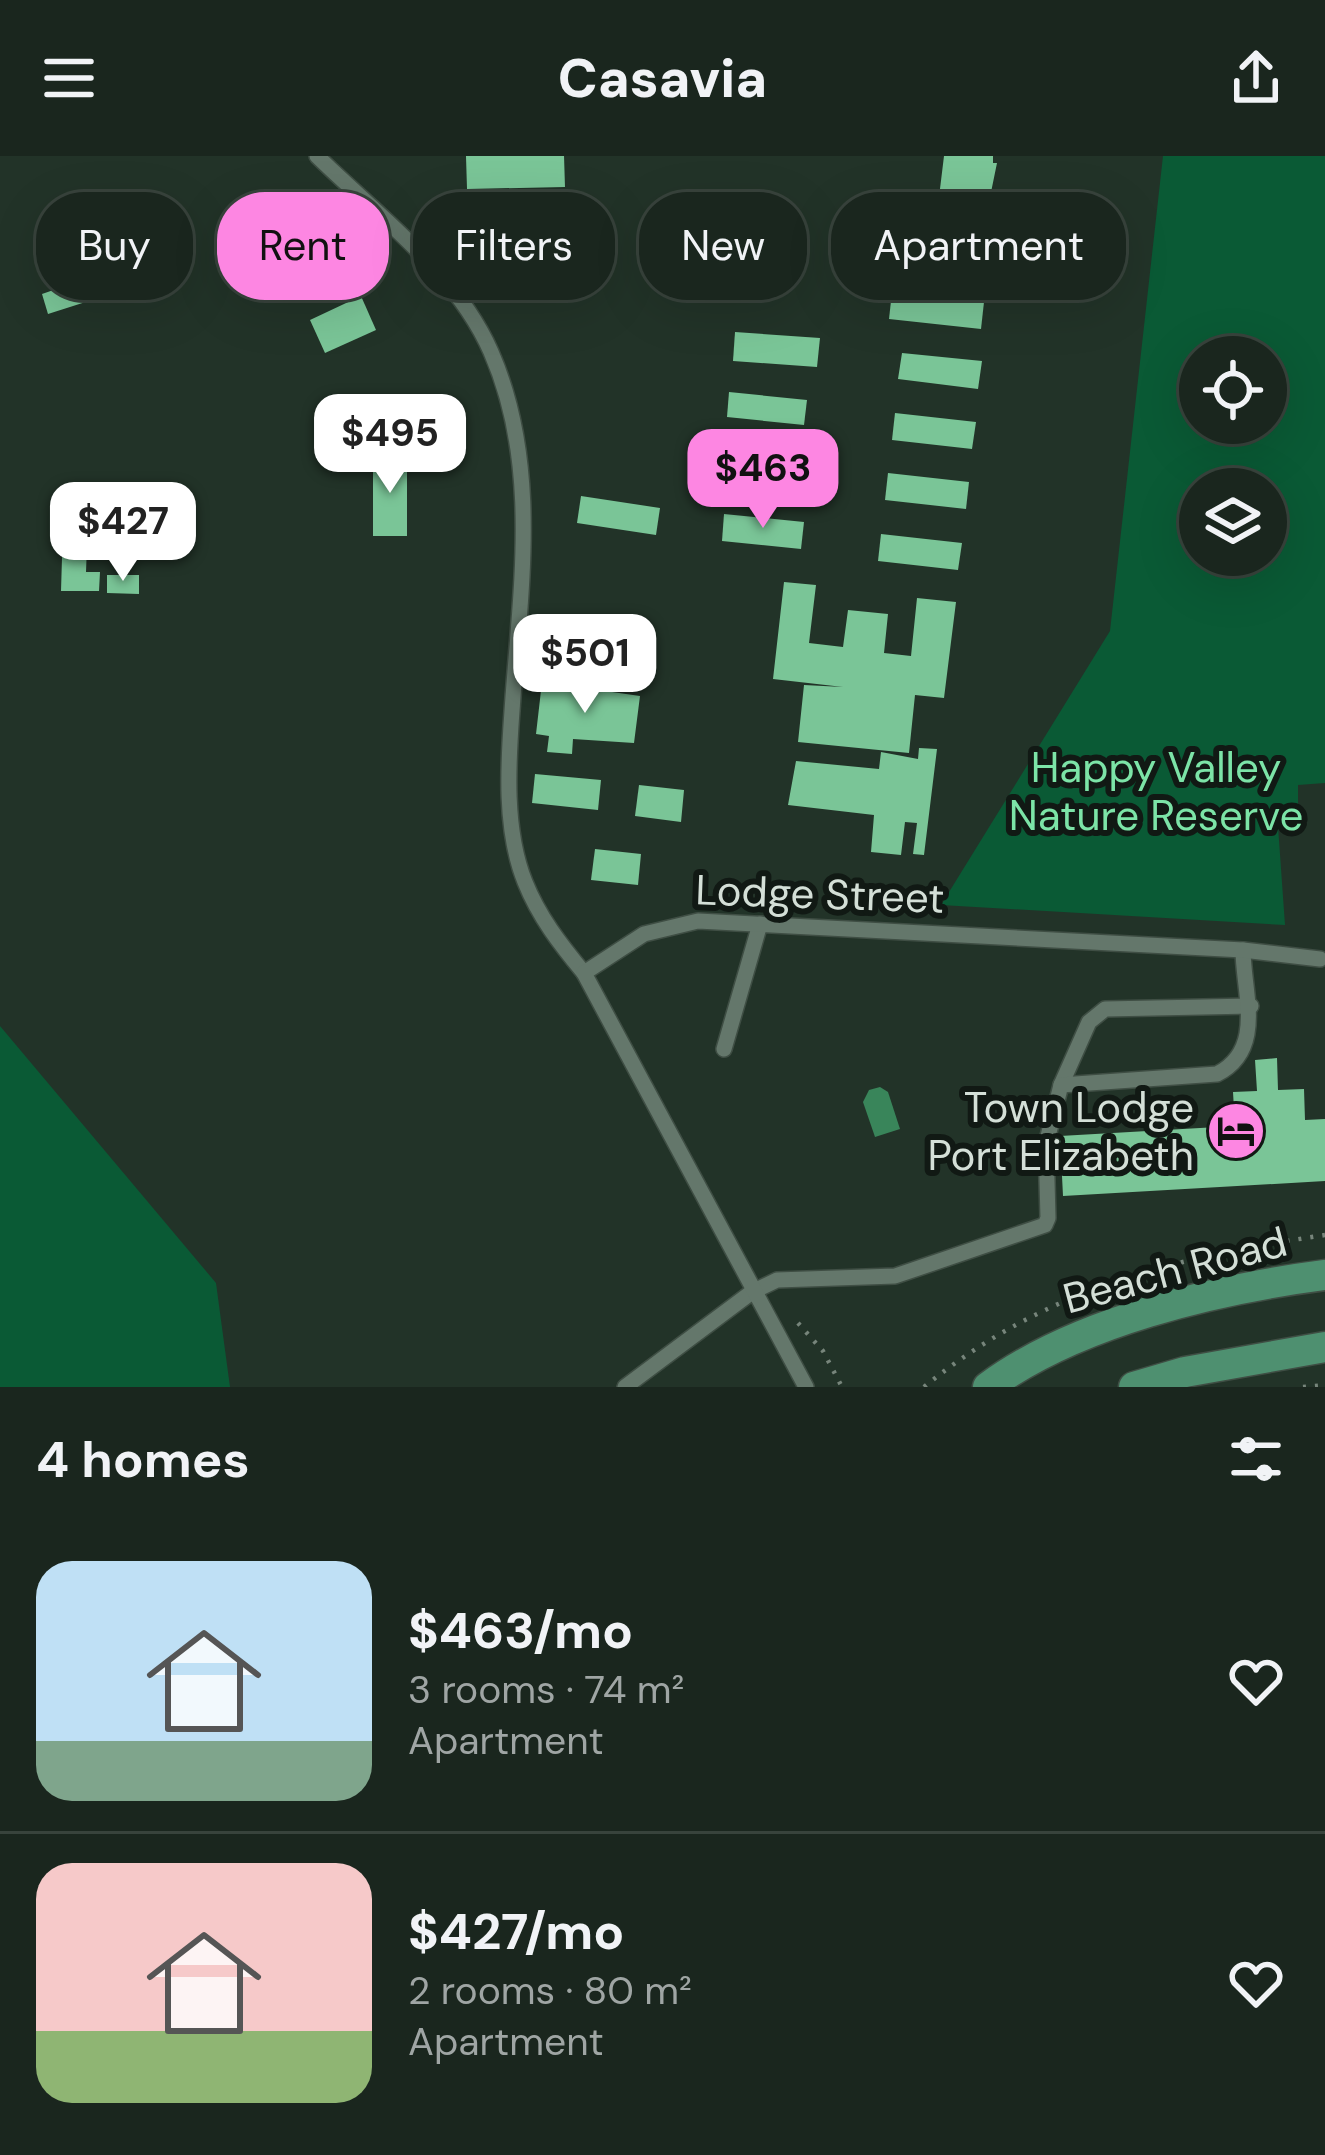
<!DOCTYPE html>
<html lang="en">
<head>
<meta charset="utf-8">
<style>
  :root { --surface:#1a261e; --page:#27322b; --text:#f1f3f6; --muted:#9fa5a4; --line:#38433c; --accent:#fd86e2 }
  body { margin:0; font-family:"DM Sans",sans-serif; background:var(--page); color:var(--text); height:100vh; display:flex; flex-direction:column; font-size:45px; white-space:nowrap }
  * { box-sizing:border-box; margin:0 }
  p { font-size:39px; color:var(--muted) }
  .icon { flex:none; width:66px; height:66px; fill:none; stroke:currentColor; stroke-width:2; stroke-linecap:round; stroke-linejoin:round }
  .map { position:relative; height:1231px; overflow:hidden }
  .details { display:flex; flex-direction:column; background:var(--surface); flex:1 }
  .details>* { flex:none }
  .banner { position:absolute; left:36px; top:36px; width:1254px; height:108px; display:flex; gap:24px }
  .buttons { position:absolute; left:1179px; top:180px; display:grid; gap:24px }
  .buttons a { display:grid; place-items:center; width:108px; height:108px; border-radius:50%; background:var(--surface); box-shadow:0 12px 48px #0002,0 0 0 3px var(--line); font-size:60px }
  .price { position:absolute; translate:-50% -102px; padding:0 27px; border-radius:24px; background:#fff; color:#222; font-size:39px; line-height:78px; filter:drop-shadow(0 3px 6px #0008) }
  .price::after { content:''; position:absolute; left:50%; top:72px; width:36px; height:27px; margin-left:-18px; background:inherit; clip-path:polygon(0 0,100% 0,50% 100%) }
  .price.on { background:var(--accent); color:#111 }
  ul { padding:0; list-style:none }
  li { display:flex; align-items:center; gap:36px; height:300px; padding:0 36px }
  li+li { border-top:3px solid var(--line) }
  li span { display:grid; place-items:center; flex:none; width:336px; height:240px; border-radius:36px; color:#555 }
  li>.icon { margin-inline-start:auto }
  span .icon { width:144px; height:144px; fill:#fffc; stroke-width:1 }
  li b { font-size:51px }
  h2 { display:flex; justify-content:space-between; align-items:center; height:144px; padding:0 36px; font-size:51px }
  .pill { padding:0 42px; border-radius:48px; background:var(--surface); box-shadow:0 12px 48px #0002,0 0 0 3px var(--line); font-size:42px; line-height:108px }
  .pill.on { background:var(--accent); color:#111 }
  header { display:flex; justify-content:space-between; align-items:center; height:156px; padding:0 36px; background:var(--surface); font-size:54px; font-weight:800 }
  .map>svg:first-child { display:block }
  .green { fill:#0a5a35; fill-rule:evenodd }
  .water { fill:#39855a }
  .building { fill:#7ac597 }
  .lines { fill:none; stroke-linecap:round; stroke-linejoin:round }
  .lane-casing { stroke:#3f4e44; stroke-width:18 }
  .secondary-casing { stroke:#3f4e44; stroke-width:33 }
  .path { stroke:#77857b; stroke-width:4.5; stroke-dasharray:3 9; stroke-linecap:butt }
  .lane { stroke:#64776b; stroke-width:15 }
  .secondary { stroke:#4e9070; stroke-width:30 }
  .labels { text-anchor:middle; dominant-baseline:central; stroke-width:12; stroke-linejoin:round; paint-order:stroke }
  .park-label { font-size:42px; fill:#7ce4a7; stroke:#111914 }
  .street-label { font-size:42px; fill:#d4dfd7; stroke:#111914 }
  .poi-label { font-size:42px; fill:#d4dfd7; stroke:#111914; text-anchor:end }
</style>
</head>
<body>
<header><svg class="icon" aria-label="menu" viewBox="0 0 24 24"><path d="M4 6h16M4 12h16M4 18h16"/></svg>Casavia<svg class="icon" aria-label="share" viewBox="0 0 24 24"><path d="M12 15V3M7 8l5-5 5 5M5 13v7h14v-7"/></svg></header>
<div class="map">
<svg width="1325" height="1231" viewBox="0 0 1325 1231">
  <rect width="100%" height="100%" fill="#223328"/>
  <g class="green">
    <path d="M 1163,0 L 1325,0 L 1325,627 L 1298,629 L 1298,654 L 1277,656 L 1285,769 L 941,749 L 1110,475 ZM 1200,201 L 1266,201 L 1266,267 L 1200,267 ZM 1200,333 L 1266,333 L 1266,399 L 1200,399 Z"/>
    <polygon points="0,870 216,1127 230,1231 0,1231"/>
  </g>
  <polygon class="water" points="880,931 888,936 900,973 875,981 863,946 869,934"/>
  <g class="building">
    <polygon points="466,0 564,0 565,31 467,33"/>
    <polygon points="944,0 993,0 993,7 997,7 989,46 939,41"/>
    <polygon points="266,52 281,103 256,110 241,59"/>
    <polygon points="899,76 992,86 989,113 896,103"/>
    <polygon points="88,122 95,143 48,158 42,138"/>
    <polygon points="892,136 984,146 981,173 889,163"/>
    <polygon points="361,140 376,174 325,197 310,164"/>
    <polygon points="735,176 820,182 817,211 733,205"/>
    <polygon points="902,197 982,205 978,233 898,223"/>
    <polygon points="729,236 807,244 804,269 727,261"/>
    <polygon points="895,257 976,266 972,293 892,284"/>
    <polygon points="725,299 806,305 803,332 723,326"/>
    <polygon points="407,300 407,380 373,380 373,301"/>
    <polygon points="888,317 969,326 966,353 885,344"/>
    <polygon points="581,340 660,352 656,379 577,367"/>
    <polygon points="724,358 804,366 801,393 722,385"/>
    <polygon points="111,363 133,363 132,386 111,386"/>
    <polygon points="63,369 76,369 75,389 87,389 86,416 100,416 99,435 61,435"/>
    <polygon points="881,378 962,387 958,414 878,405"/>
    <polygon points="107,419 139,419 139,438 107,437"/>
    <polygon points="784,426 816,429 809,487 843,491 848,454 888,458 884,497 911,500 917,442 956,446 944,542 915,539 909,597 798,586 804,529 843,531 773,523"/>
    <polygon points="542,526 640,540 634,587 573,583 572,598 547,596 549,580 536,578"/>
    <polygon points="919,592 937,593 924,699 913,698 917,667 905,666 901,699 871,696 874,659 788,649 796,605 879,613 881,596 918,603"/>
    <polygon points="535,618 601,624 598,654 532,647"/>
    <polygon points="639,629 684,634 681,666 635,660"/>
    <polygon points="595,693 641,698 638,729 591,724"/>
    <polygon points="1277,902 1278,934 1304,933 1305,964 1325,963 1325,1025 1063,1040 1060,980 1235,970 1233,936 1257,935 1255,904"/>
  </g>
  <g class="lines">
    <g class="lane-casing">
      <g id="lane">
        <path d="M 317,0 C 377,59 456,116 491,196 C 541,310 520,435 512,555 C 508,609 504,674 525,726 C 539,761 560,788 584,817"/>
        <polyline points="724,893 760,768"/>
        <polyline points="1061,929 1089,866 1105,853 1251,850"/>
        <path d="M 625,1231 L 752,1136 L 777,1124 L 895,1120 L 1045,1069 L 1048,1062 L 1046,988 L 1061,929 L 1217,918 C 1266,893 1243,836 1243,794"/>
        <polyline points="806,1231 584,817 644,778 698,765 1243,794 1320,803"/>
      </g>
    </g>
    <g class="secondary-casing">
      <g id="secondary">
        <path d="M 988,1231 C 1076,1166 1216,1133 1325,1119"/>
        <polyline points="1134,1231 1185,1216 1325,1191"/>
      </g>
    </g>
    <g class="path">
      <polyline points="798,1167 823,1195 842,1231"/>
      <path d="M 924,1231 C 1045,1132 1173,1102 1325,1079"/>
      <polyline points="1303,1231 1325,1229"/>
    </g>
    <use href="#lane" class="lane"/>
    <use href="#secondary" class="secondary"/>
  </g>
  <defs>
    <g id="hotel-disc" transform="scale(3)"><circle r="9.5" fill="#fd86e2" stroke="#111914"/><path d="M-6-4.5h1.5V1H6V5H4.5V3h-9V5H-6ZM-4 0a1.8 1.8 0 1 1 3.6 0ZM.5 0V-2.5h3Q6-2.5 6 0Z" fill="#111"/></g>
  </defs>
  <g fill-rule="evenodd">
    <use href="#hotel-disc" x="1236" y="975"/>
  </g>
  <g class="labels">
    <g class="park-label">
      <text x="1156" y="611">Happy Valley<tspan x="1156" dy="48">Nature Reserve</tspan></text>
    </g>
    <g class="street-label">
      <text transform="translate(820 738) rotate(2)">Lodge Street</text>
      <text transform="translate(1175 1114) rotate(-15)">Beach Road</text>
    </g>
    <g class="poi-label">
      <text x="1194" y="951">Town Lodge<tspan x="1194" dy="48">Port Elizabeth</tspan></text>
    </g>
  </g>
</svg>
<div class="buttons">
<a><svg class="icon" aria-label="locate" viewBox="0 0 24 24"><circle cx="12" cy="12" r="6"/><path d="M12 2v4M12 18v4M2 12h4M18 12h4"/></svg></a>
<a><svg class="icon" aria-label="layers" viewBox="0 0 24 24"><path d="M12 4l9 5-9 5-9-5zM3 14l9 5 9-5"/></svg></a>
</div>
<b class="price" style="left:390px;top:340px">$495</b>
<b class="price on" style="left:763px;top:375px">$463</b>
<b class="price" style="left:123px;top:428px">$427</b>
<b class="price" style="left:585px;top:560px">$501</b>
<div class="banner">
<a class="pill">Buy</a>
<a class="pill on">Rent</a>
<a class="pill">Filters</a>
<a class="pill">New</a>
<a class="pill">Apartment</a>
</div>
</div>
<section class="details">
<h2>4 homes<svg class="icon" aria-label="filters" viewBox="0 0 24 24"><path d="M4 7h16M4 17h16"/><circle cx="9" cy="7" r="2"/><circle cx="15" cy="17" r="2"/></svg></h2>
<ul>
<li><span style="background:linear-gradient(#bfe0f5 75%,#7fa58c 0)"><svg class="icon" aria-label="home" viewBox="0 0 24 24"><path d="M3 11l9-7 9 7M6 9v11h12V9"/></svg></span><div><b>$463/mo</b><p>3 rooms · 74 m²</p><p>Apartment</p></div><svg class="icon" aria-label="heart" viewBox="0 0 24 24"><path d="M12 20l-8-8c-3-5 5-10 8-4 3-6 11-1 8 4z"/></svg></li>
<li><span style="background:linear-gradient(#f6c9c9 70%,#8fb573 0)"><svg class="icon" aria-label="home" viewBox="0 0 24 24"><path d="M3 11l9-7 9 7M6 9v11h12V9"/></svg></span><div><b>$427/mo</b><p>2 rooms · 80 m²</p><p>Apartment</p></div><svg class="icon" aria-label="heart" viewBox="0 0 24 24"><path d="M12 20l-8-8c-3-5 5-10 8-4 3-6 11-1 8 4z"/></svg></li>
</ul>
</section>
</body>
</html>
